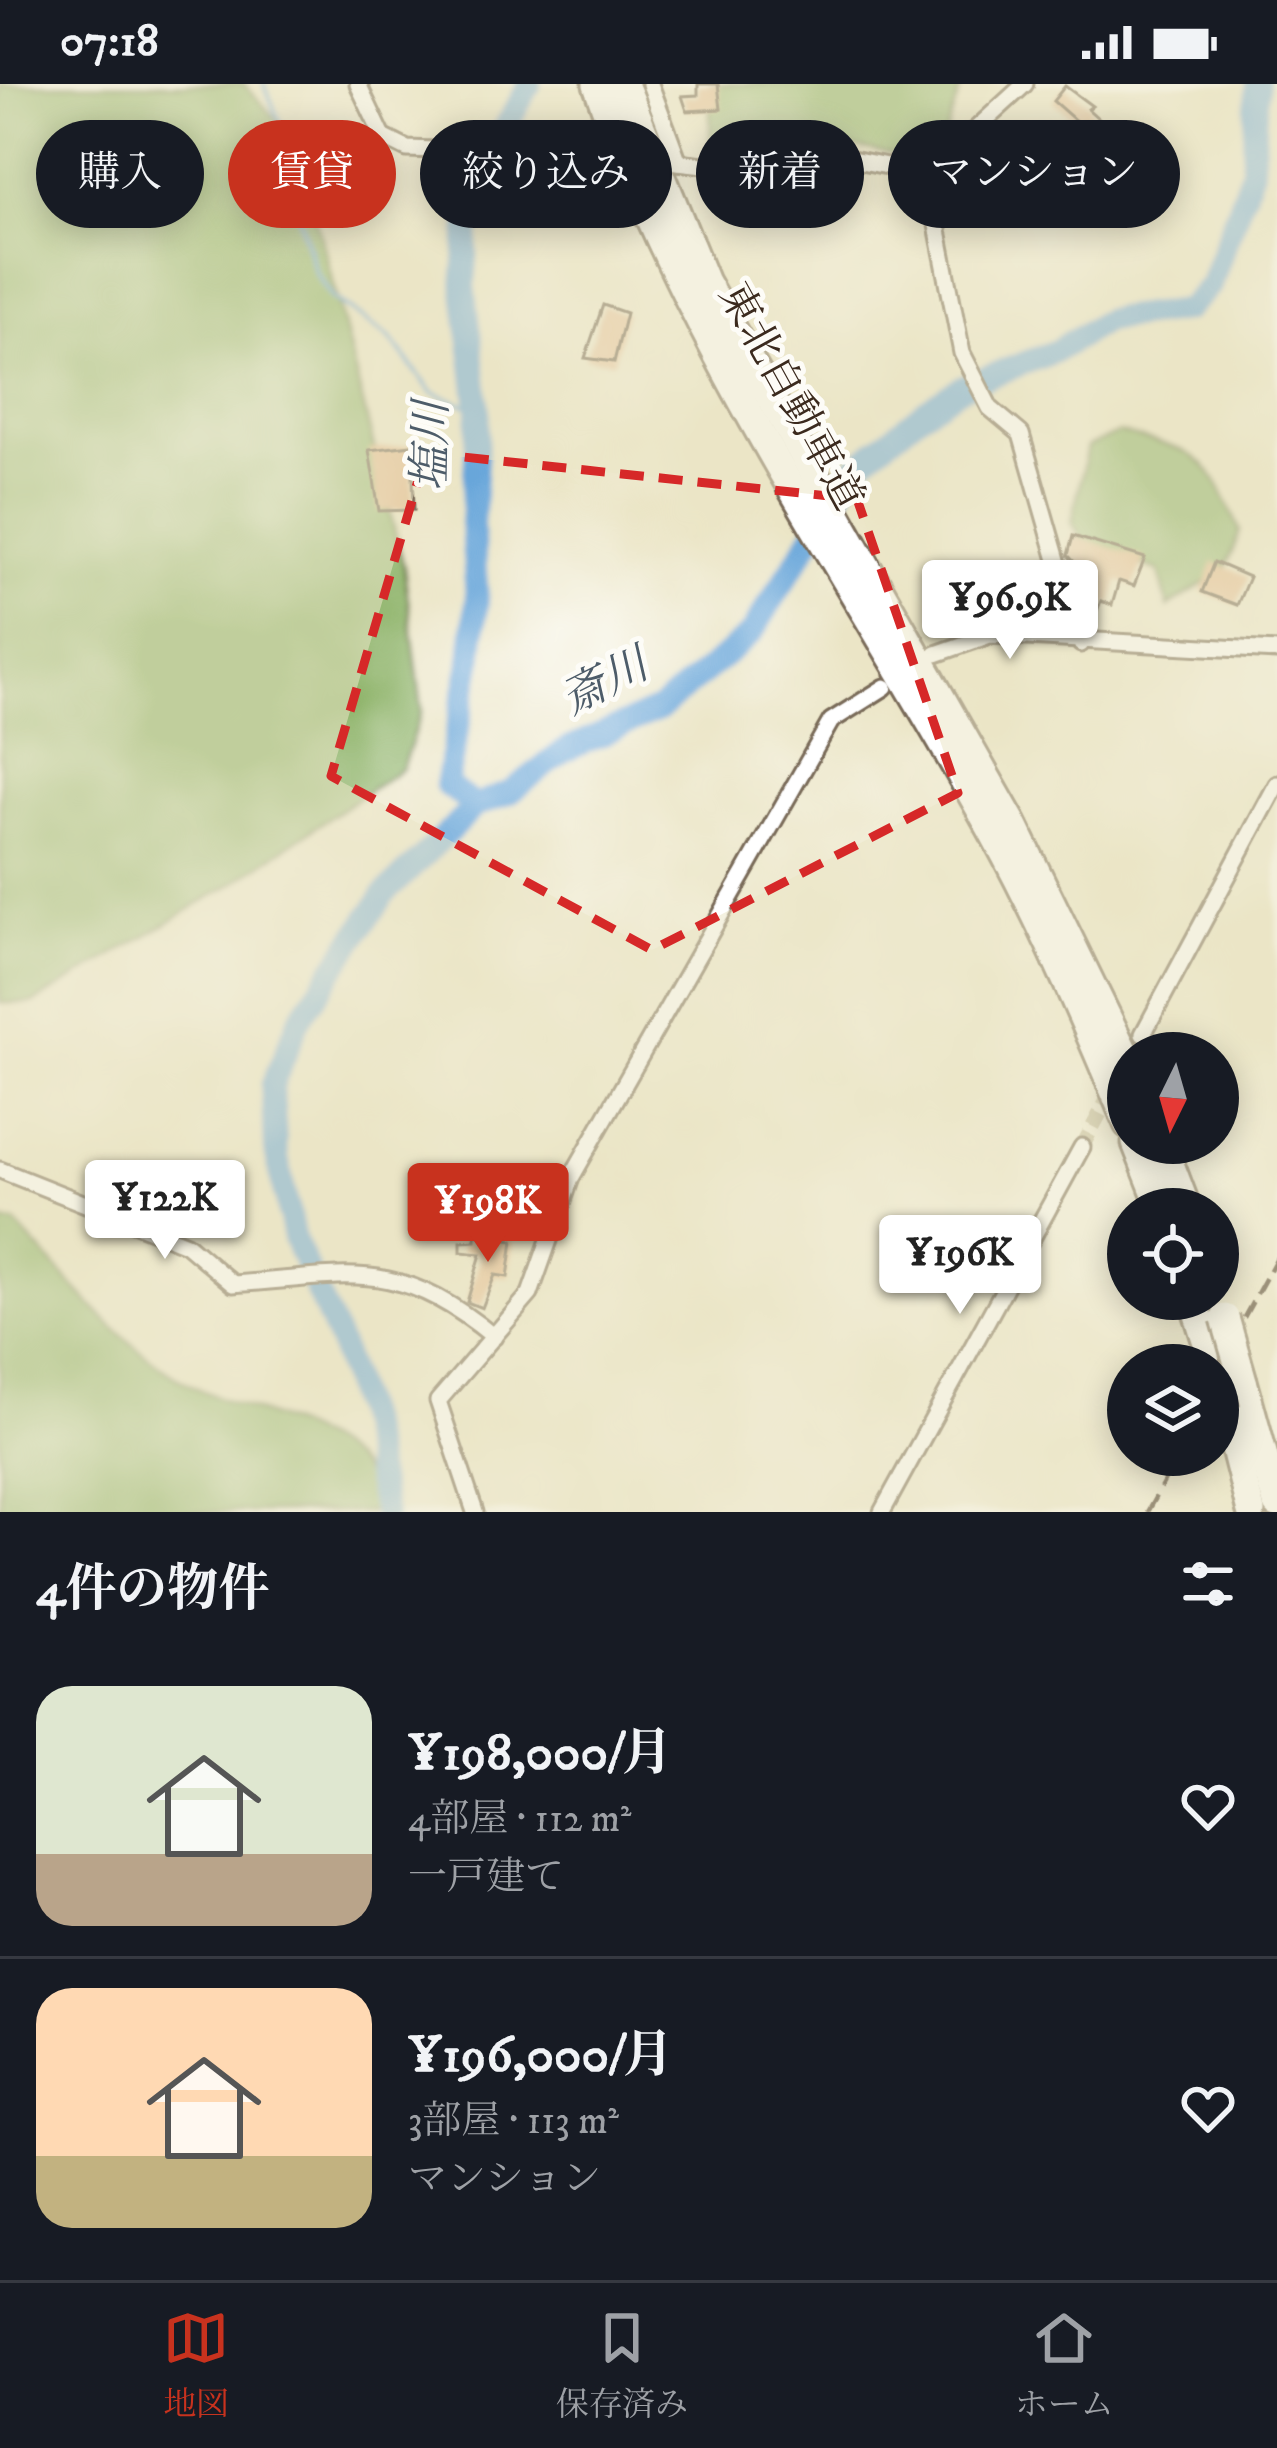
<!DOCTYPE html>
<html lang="ja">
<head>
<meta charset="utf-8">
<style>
  :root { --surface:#171b24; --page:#20242c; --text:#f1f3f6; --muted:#9ea1a6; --line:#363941; --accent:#c8321e }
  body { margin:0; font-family:"IM FELL DW Pica","Noto Serif JP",serif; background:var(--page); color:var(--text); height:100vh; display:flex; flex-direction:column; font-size:45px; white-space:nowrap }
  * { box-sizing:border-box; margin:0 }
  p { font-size:39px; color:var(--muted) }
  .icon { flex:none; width:66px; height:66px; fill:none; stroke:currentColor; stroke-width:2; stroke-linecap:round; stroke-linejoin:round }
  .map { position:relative; height:1428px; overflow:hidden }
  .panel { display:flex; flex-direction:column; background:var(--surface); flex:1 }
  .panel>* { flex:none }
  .guide { position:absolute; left:36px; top:36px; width:1206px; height:108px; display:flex; gap:24px }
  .needle { width:78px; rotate:185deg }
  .buttons { position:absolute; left:1107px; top:948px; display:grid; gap:24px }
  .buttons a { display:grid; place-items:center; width:132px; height:132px; border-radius:50%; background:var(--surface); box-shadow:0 6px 30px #0003; font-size:60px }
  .price { position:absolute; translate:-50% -102px; padding:0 27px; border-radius:12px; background:#fff; color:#222; font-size:39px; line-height:78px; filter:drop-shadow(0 3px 6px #0008) }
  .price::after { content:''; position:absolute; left:50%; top:72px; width:36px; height:27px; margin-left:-18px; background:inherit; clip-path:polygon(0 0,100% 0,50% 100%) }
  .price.current { background:var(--accent); color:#fff }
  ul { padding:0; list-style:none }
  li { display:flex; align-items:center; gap:36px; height:300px; padding:0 36px }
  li+li { border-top:3px solid var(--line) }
  li span { display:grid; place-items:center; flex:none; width:336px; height:240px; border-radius:36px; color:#555 }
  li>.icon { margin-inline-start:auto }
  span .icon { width:144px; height:144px; fill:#fffc; stroke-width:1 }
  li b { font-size:51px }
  h2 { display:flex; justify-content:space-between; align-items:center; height:144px; padding:0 36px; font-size:51px }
  .chip { padding:0 42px; border-radius:54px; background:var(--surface); box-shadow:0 6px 30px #0003; font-size:42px; line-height:108px }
  .chip.current { background:var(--accent); color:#fff }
  .status { display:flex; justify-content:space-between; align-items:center; height:84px; padding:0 60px; background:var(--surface); direction:ltr }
  .status svg { height:33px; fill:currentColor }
  .tabs { display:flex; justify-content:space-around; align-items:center; height:168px; border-top:3px solid var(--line); background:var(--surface); font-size:33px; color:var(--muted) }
  .tabs a { display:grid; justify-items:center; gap:6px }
  .tabs .current { color:var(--accent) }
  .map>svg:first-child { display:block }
  .forest { fill:#8cb268; stroke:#646e43; stroke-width:3 }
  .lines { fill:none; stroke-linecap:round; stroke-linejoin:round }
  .stream { stroke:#67a6da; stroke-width:4.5 }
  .river { stroke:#67a6da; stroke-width:24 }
  .building { fill:#e2b282 }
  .street-tunnel { stroke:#c8c0a4; stroke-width:15; stroke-dasharray:15 8; stroke-linecap:butt }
  .street-casing { stroke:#796b59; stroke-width:21 }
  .highway-casing { stroke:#796b59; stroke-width:33 }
  .street { stroke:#fff; stroke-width:15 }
  .highway { stroke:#fff; stroke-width:27 }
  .rail { stroke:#3b2a1e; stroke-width:4.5; stroke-dasharray:18 9; stroke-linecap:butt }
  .highway-bridge-casing { stroke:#796b59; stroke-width:33; stroke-linecap:butt }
  .highway-bridge { stroke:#fff; stroke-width:27 }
  .marked { fill:none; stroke:#d62828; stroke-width:9; stroke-dasharray:24 15; stroke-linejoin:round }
  .labels { text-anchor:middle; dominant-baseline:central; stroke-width:10; stroke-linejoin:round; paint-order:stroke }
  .street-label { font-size:42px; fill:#3b2a1e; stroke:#fdfcf7 }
  .water-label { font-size:45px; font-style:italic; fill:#4d5c69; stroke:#fdfcf7 }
</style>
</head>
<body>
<div class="status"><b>07:18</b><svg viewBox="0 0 49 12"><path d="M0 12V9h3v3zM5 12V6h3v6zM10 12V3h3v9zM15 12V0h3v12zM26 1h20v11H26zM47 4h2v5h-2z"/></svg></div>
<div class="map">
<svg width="1277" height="1428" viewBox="0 0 1277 1428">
  <rect width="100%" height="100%" fill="#fdfcf7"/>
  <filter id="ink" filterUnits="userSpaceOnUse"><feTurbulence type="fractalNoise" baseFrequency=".00833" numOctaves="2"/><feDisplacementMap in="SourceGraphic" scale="24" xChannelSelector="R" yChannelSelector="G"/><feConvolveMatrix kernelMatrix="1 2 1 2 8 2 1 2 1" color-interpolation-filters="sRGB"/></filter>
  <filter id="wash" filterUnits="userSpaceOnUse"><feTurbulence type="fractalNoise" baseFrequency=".004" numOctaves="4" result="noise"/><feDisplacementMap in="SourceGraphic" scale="48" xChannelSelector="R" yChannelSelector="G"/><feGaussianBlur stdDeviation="2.7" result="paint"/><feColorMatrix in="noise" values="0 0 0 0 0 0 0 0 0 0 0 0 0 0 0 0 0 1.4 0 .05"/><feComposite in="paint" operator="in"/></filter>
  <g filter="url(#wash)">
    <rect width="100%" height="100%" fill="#ebe5c6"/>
    <g class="forest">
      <polygon points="0,0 244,0 278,37 321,151 404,484 422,626 402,684 229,802 34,919 0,919"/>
      <polygon points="710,0 962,0 942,61 922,76 781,50 746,77 710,65"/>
      <path d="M 1119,349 C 1203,370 1205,366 1240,447 L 1225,486 L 1168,523 L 1159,487 L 1087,464 L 1072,438 L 1087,363 Z"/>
      <path d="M 0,1138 L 15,1139 C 67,1193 117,1258 182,1296 C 244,1333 366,1343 381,1428 L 0,1428 Z"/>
    </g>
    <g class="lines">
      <polyline class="stream" points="264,0 292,66 295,119 315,188 333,214 389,253 432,308 479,326"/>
      <g class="river">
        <polyline points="475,722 446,701 471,579 477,515 472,441 479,326 464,200 470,129 506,42 530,0"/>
        <polyline points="384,1428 366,1342 340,1261 294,1155 276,1068 272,1002 299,936 384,811 475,722 511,708 564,667 660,625 751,550 857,381 920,330 961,303 1056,267 1106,236 1186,226 1210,201 1252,86 1257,0"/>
      </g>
    </g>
    <g id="blocks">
      <g class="building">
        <polygon points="698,0 718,0 721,25 687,27 682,12 698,11"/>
        <polygon points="1065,2 1092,22 1088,25 1111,46 1092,75 1097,77 1088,95 1061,89 1085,45 1053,17"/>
        <polygon points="603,221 626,229 614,278 585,274"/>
        <polygon points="412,361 414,426 379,427 369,366"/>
        <polygon points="1073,452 1145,474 1134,502 1119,497 1112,521 1101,517 1097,527 1083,523 1076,480 1068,471"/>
        <polygon points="1214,478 1249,493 1237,521 1202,508"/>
        <polygon points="476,1151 513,1157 508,1193 495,1191 482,1224 467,1218 481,1170 461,1168 461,1158 476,1157"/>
      </g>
    </g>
  </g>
  <g filter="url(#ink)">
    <use href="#blocks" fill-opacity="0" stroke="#796b59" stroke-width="3"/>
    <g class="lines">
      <polyline class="street-tunnel" points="1082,1063 1128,977"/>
      <g class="street-casing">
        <g id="street">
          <polyline points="358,0 383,53 407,65 612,72"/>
          <polyline points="650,0 679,78"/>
          <polyline points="669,77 747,86 812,67 927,90"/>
          <polyline points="927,90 962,269 990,324 1021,350 1081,560"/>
          <polyline points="927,90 1025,0"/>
          <polyline points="936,570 990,551 1277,567"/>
          <polyline points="1143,950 1277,700"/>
          <path d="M 0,1086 L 186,1160 L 233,1200 C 350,1192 396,1172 494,1253"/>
          <polyline points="475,1428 438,1317 530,1210 571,1094 831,637 885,603"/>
          <polyline points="882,1428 1082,1063"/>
        </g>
      </g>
      <g class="highway-casing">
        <g id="highway">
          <path d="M 597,0 C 691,270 857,501 994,750 C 1045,843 1087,942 1128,1040"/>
          <polyline points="624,0 705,198 1013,740 1128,976"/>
          <polyline points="1136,1059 1162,1125"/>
          <polyline points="1162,1059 1187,1125"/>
          <polyline points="1193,1215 1214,1281"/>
          <polyline points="1243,1297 1277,1420"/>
          <polyline points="1225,1325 1251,1428"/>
        </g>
      </g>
      <use href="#street" class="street"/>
      <use href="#highway" class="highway"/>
      <g class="rail">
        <polyline points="1218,1281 1277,1173"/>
        <polyline points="1147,1428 1179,1371"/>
      </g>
      <g class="highway-bridge-casing">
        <g id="highway-bridge">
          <polyline points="1225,1234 1243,1297"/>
          <polyline points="1218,1296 1225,1325"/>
        </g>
      </g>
      <use href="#highway-bridge" class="highway-bridge"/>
    </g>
  </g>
  <path d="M0 0H1277V1428H0ZM 426,369 L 857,415 L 958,709 L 652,866 L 331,692 Z" fill="#ebe5c6" fill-opacity=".55" fill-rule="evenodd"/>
  <path class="marked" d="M 426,369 L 857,415 L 958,709 L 652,866 L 331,692 Z"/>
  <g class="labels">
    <g class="street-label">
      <text transform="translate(790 313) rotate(61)">東北自動車道</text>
    </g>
    <g class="water-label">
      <text transform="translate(432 362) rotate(-89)">塩川</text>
      <text transform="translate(605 599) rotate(-27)">斎川</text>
    </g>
  </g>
</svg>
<div class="buttons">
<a><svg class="needle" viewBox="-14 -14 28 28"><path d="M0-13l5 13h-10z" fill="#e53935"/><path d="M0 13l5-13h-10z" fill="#9ea1a6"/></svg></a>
<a><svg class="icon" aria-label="locate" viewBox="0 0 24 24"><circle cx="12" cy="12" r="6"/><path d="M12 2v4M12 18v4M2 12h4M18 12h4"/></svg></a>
<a><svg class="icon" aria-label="layers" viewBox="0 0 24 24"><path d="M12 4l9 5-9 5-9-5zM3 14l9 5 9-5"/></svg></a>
</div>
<b class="price" style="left:1010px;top:578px">¥96.9K</b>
<b class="price" style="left:165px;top:1178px">¥122K</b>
<b class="price current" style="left:488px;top:1181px">¥198K</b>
<b class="price" style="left:960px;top:1233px">¥196K</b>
<div class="guide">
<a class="chip">購入</a>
<a class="chip current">賃貸</a>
<a class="chip">絞り込み</a>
<a class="chip">新着</a>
<a class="chip">マンション</a>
</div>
</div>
<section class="panel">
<h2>4件の物件<svg class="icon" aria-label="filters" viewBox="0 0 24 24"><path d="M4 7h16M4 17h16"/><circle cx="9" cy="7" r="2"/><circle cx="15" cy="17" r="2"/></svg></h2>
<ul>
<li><span style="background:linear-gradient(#dfe7d0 70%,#b9a48a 0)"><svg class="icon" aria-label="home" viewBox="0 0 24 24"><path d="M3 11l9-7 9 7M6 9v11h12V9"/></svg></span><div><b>¥198,000/月</b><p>4部屋 · 112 m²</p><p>一戸建て</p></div><svg class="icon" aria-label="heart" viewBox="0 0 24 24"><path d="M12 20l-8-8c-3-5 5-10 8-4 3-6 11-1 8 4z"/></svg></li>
<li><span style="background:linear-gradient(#ffd9b3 70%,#c2b280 0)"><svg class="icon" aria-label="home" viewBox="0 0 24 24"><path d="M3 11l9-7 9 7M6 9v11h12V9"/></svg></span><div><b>¥196,000/月</b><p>3部屋 · 113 m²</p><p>マンション</p></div><svg class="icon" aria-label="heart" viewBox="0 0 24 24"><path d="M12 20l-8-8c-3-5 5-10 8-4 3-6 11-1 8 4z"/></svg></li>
</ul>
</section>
<nav class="tabs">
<a class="current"><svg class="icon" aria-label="map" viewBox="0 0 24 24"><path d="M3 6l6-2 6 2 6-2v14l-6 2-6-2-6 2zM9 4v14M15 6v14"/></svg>地図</a>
<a><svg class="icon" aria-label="saved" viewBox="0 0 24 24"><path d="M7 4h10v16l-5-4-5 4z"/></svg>保存済み</a>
<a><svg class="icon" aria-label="home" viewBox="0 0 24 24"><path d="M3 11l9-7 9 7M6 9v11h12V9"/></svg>ホーム</a>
</nav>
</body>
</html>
